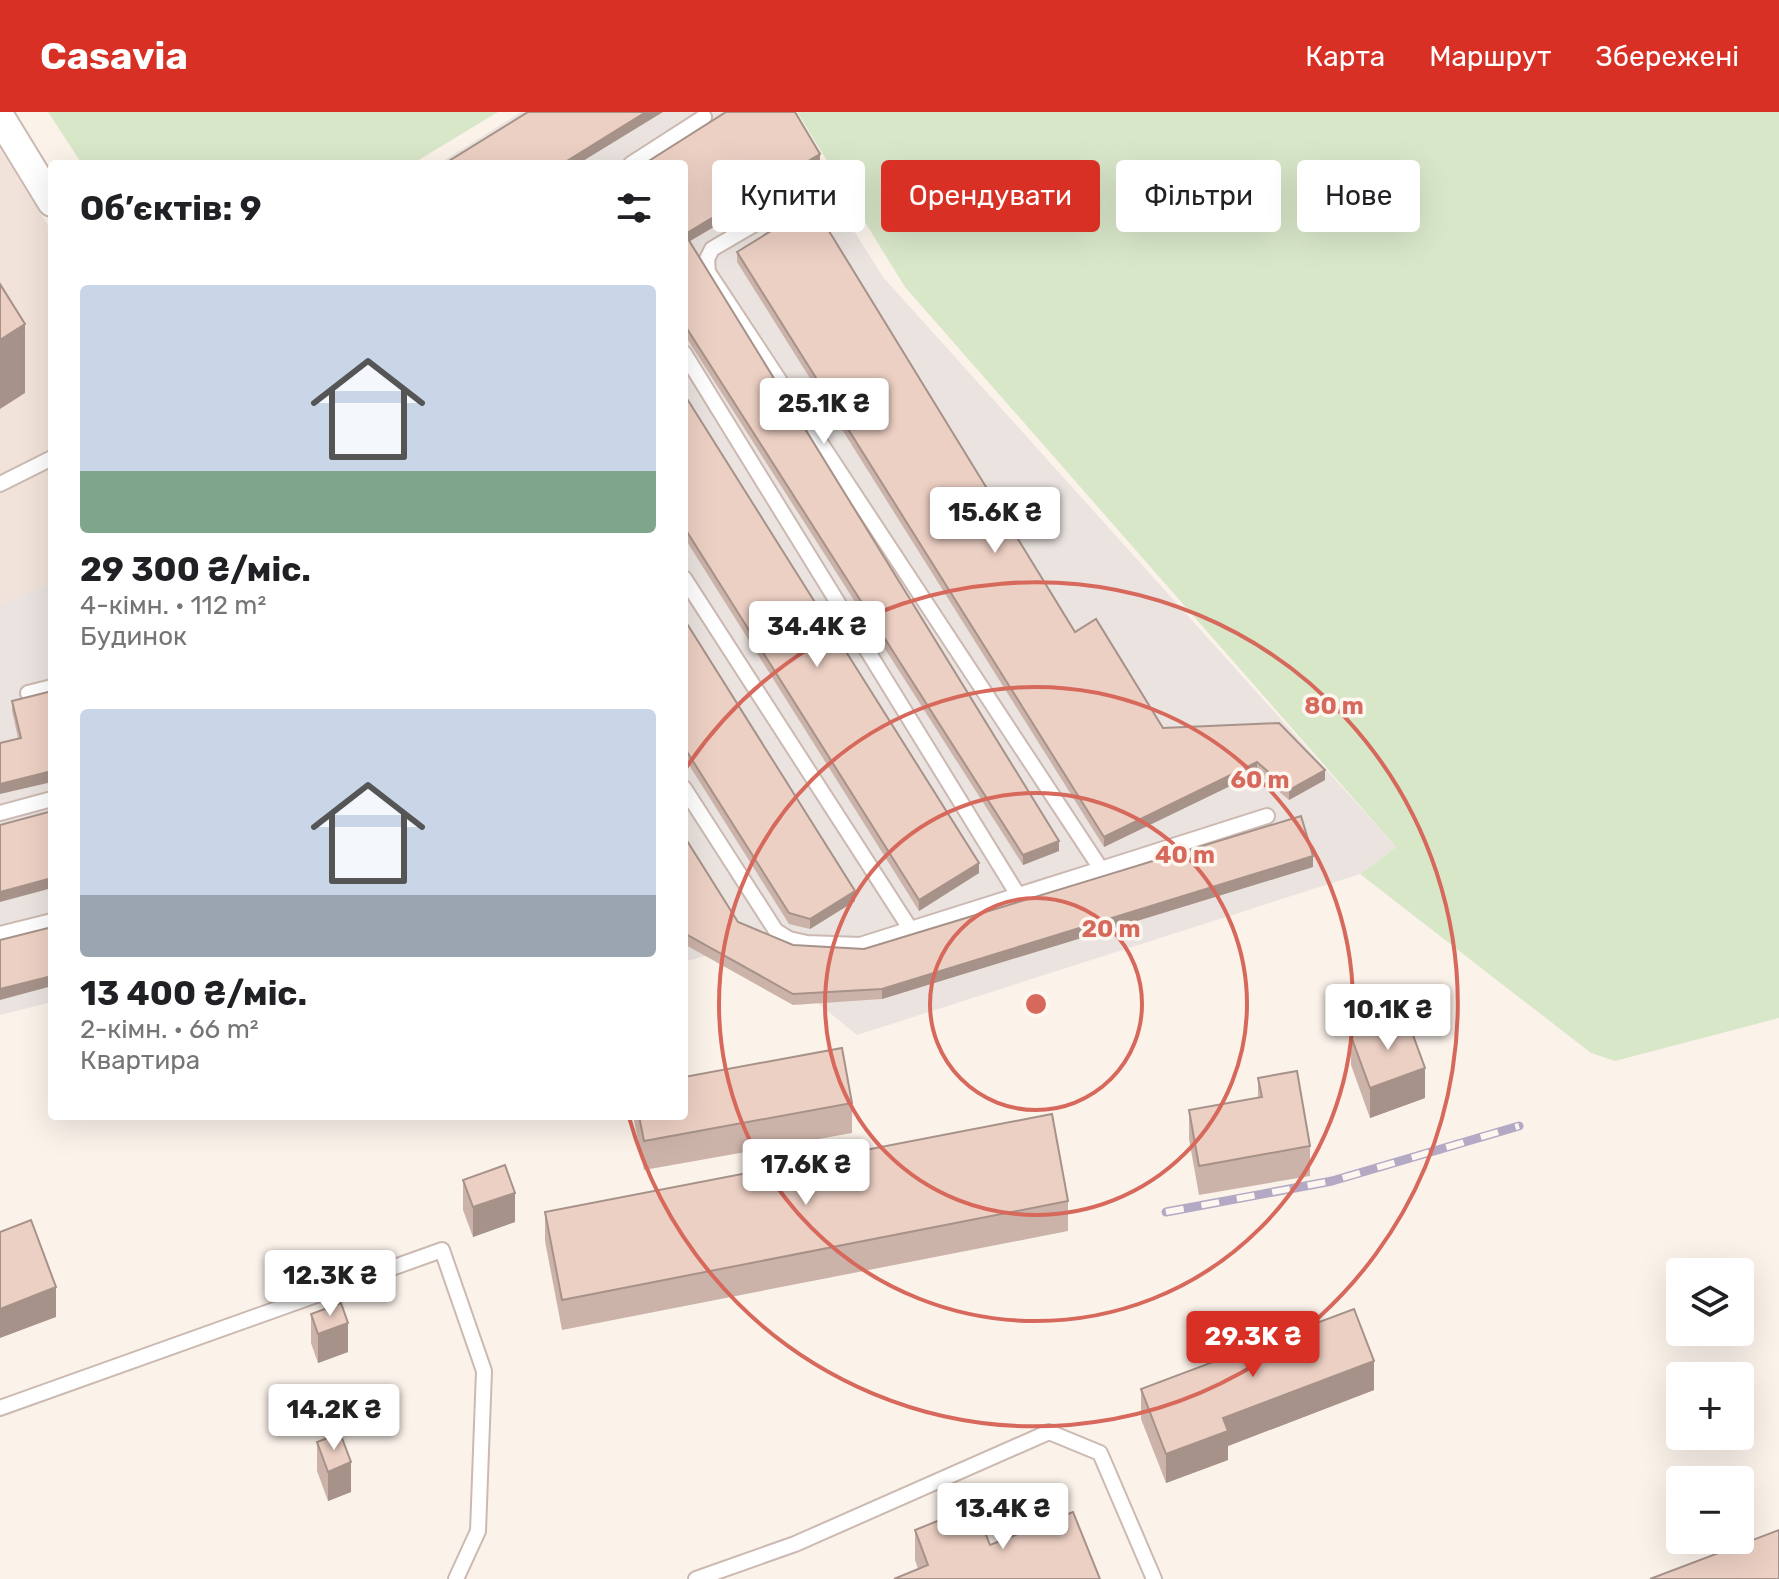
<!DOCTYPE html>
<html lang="uk">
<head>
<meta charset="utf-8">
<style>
  :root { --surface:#fff; --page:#f6f6f6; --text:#202124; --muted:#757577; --accent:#d93025 }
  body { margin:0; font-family:Rubik,sans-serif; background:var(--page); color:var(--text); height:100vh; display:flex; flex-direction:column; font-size:30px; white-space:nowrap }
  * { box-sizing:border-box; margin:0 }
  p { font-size:26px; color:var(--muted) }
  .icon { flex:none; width:44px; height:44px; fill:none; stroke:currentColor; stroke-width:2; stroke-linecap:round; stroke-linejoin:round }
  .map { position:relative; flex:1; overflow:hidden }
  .side { position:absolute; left:48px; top:48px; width:640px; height:960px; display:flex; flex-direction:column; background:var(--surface); border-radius:8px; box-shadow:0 8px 32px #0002 }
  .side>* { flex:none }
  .top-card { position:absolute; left:712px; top:48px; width:760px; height:72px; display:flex; gap:16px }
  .tools { position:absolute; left:1666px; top:1146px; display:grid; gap:16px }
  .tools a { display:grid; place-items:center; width:88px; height:88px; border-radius:8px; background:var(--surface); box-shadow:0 8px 32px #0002; font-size:40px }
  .price { position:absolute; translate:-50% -68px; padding:0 18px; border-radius:8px; background:#fff; color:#222; font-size:26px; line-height:52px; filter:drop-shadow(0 2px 4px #0008) }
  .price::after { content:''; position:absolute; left:50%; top:48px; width:24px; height:18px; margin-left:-12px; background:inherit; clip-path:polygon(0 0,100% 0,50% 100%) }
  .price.on { background:var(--accent); color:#fff }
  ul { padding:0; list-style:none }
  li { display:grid; align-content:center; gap:16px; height:424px; padding:0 32px }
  li span { display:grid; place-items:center; height:248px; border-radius:8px; color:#555 }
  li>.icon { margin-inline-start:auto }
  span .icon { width:144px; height:144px; fill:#fffc; stroke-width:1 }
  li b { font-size:34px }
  h2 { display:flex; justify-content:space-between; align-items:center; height:96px; padding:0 32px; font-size:34px }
  .tag { padding:0 28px; border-radius:8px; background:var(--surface); box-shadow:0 8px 32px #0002; font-size:28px; line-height:72px }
  .tag.on { background:var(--accent); color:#fff }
  header { display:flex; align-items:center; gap:48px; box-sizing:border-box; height:112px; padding:0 40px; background:var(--accent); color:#fff }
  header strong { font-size:38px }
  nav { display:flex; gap:44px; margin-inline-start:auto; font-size:28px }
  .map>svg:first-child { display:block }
  .residential { fill:#f1e3d9 }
  .industrial { fill:#eae3df }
  .green { fill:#d9e7c9 }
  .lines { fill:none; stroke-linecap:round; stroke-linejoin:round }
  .service-casing { stroke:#ccb9b1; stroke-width:18 }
  .minor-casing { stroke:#ccb9b1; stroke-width:32 }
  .service { stroke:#fff; stroke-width:14 }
  .minor { stroke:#fff; stroke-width:28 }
  .rail-casing { stroke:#b4a9c4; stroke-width:9 }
  .rail { stroke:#fdf7f0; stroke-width:6; stroke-dasharray:18; stroke-linecap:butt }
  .wall { fill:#ccb3a9 }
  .shaded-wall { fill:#a69289 }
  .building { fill:#edd0c4; stroke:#a69289; stroke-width:2 }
  .ring { fill:none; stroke:#d7695c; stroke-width:4 }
  .centre { fill:#d7695c; stroke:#fdf7f0; stroke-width:4 }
  .ring-label { font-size:24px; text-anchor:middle; font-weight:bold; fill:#d7695c; stroke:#fdf7f0; stroke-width:7; stroke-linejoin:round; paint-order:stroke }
</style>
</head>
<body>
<header>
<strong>Casavia</strong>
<nav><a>Карта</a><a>Маршрут</a><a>Збережені</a></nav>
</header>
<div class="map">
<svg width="1779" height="1467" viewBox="0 0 1779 1467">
  <rect width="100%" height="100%" fill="#fbf2ea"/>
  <polygon class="residential" points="0,37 52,120 52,470 0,493"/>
  <g class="industrial">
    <polygon points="521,0 779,0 883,165 1396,735 1360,762 857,923 745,832 684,850 684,52 438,52"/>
    <polygon points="52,470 52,890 0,903 0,493"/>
  </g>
  <g class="green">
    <polygon points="48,0 498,0 412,52 82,52"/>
    <polygon points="797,0 1779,0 1779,906 1615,949 1591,941 1360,762 1396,735 905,175"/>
  </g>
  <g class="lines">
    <g class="service-casing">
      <g id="service">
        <polyline points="631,52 704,5"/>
        <polyline points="684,241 1018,783"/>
        <polyline points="0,372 52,346"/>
        <polyline points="684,466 911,818"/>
        <polyline points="28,581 52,575"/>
        <polyline points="684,676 776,819 789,827 807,831 860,833 1101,757 708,160 707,147 712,137 799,86"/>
        <polyline points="0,701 52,687"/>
        <polyline points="1101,757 1267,704"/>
        <polyline points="0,822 52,809"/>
        <polyline points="0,1296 442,1138 484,1259 478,1419 456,1467"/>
        <polyline points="696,1467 795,1432 1049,1320 1100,1341 1154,1467"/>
      </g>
    </g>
    <g class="minor-casing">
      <polyline id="minor" points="0,5 52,90"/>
    </g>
    <use href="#service" class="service"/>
    <use href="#minor" class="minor"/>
    <g class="rail-casing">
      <polyline id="rail" points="1166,1100 1332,1069 1519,1014"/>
    </g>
    <use href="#rail" class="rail"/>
  </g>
  <g class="wall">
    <polygon points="684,52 820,52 690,129 1059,739 1023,753 684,222"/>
    <polygon points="737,140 1075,520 1163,616 1325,668 1289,688 1257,661 1104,735 737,150"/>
    <polygon points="684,282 979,761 919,799 684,425"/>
    <polygon points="684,507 855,789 810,817 789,812 684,645"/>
    <polygon points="12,589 52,670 18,626 12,599"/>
    <polygon points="684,724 738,810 793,833 864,837 1313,755 882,887 793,893 684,832"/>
    <polygon points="1351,924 1425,986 1370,1006 1351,953"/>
    <polygon points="1258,966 1310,1034 1310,1064 1199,1083 1189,1027 1189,998 1258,986"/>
    <polygon points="852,991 852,1021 644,1058 633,1004 684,1004"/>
    <polygon points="463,1068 515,1110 473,1125 463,1098"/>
    <polygon points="1068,1089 1068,1119 562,1218 545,1129 545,1100"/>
    <polygon points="311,1202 348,1240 318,1251 311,1231"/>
    <polygon points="1141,1277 1374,1278 1228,1334 1228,1348 1166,1371 1141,1307"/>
    <polygon points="317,1330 351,1380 328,1389 317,1359"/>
    <polygon points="915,1418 990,1433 918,1457 915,1448"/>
  </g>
  <g class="shaded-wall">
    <polygon points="646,0 663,0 578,52 562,52"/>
    <polygon points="820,42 820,52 685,132 685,122"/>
    <polygon points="25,212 25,281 0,297 0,228"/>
    <polygon points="1257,650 1257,661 1104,735 1104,725"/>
    <polygon points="1325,658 1325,668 1289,688 1289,678"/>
    <polygon points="52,659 52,670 0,682 0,672"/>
    <polygon points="1059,729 1059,739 1023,753 1023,743"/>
    <polygon points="1313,744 1313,755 882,887 882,877"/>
    <polygon points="979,751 979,761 919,799 919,788"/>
    <polygon points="52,766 52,776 0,790 0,780"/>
    <polygon points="855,779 855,789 810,817 810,807"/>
    <polygon points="52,864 52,874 0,888 0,877"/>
    <polygon points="1425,956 1425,986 1370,1006 1370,976"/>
    <polygon points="515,1081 515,1110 473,1125 473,1095"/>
    <polygon points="56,1175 56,1205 0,1226 0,1197"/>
    <polygon points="348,1211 348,1240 318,1251 318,1222"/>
    <polygon points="1374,1249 1374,1278 1228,1334 1228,1348 1166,1371 1166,1342 1223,1306"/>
    <polygon points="351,1350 351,1380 328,1389 328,1360"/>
  </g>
  <g class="building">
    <polygon points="528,0 646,0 562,52 444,52"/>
    <polygon points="726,0 795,0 820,42 685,122 1059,729 1023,743 684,212 684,52 644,52"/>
    <polygon points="813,93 1075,520 1096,507 1163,616 1279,611 1325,658 1289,678 1257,650 1104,725 737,140"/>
    <polygon points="0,172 25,212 0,228"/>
    <polygon points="684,282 979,751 919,788 684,415"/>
    <polygon points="684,507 855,779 810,807 789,801 684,635"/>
    <polygon points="52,579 52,659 0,672 0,631 21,626 12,589"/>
    <polygon points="52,699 52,766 0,780 0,713"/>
    <polygon points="1301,704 1313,744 882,877 793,882 684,821 684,724 738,810 793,833 864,837"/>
    <polygon points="52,815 52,864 0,877 0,828"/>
    <polygon points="1406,904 1425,956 1370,976 1351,924"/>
    <polygon points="842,936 852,991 644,1029 639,1004 684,1004 684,965"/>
    <polygon points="1297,959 1310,1034 1199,1054 1189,998 1262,985 1258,966"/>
    <polygon points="1052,1002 1068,1089 562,1188 545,1100"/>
    <polygon points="505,1053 515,1081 473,1095 463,1068"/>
    <polygon points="31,1108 56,1175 0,1197 0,1120"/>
    <polygon points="341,1191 348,1211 318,1222 311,1202"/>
    <polygon points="1354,1197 1374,1249 1223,1306 1228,1319 1166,1342 1141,1277"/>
    <polygon points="340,1321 351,1350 328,1360 317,1330"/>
    <polygon points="975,1394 990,1433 1073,1400 1100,1467 894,1467 928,1453 915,1418"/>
    <polygon points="1779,1418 1779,1467 1650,1467"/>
  </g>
  <g class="ring">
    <circle cx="1036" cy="892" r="106"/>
    <circle cx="1036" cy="892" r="211"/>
    <circle cx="1036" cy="892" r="317"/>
    <path d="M684 659A422 422 0 1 1 629 1005"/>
  </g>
  <circle cx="1036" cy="892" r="12" class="centre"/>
  <g class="ring-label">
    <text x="1334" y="602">80 m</text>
    <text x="1260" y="676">60 m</text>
    <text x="1185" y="751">40 m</text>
    <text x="1111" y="825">20 m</text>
  </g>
</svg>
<div class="tools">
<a><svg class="icon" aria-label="layers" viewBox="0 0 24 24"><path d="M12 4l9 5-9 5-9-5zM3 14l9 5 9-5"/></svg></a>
<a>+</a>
<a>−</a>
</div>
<b class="price" style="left:824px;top:334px">25.1K ₴</b>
<b class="price" style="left:995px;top:443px">15.6K ₴</b>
<b class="price" style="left:817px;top:557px">34.4K ₴</b>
<b class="price" style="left:1388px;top:940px">10.1K ₴</b>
<b class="price" style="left:806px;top:1095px">17.6K ₴</b>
<b class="price" style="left:330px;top:1206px">12.3K ₴</b>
<b class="price on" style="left:1253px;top:1267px">29.3K ₴</b>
<b class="price" style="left:334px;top:1340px">14.2K ₴</b>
<b class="price" style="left:1003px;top:1439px">13.4K ₴</b>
<div class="top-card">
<a class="tag">Купити</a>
<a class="tag on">Орендувати</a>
<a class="tag">Фільтри</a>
<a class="tag">Нове</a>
</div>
<section class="side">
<h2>Об’єктів: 9<svg class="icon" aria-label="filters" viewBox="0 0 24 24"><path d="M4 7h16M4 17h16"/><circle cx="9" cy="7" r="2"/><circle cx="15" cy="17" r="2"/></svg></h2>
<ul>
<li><span style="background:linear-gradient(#c9d6e8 75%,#7fa58c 0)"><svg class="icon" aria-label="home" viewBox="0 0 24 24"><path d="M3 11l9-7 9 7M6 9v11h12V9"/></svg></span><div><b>29 300 ₴/міс.</b><p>4-кімн. · 112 m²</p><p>Будинок</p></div></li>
<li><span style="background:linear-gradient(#c9d6e8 75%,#9aa5b1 0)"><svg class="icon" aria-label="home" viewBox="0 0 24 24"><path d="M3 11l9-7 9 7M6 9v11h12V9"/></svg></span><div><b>13 400 ₴/міс.</b><p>2-кімн. · 66 m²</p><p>Квартира</p></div></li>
</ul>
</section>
</div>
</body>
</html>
